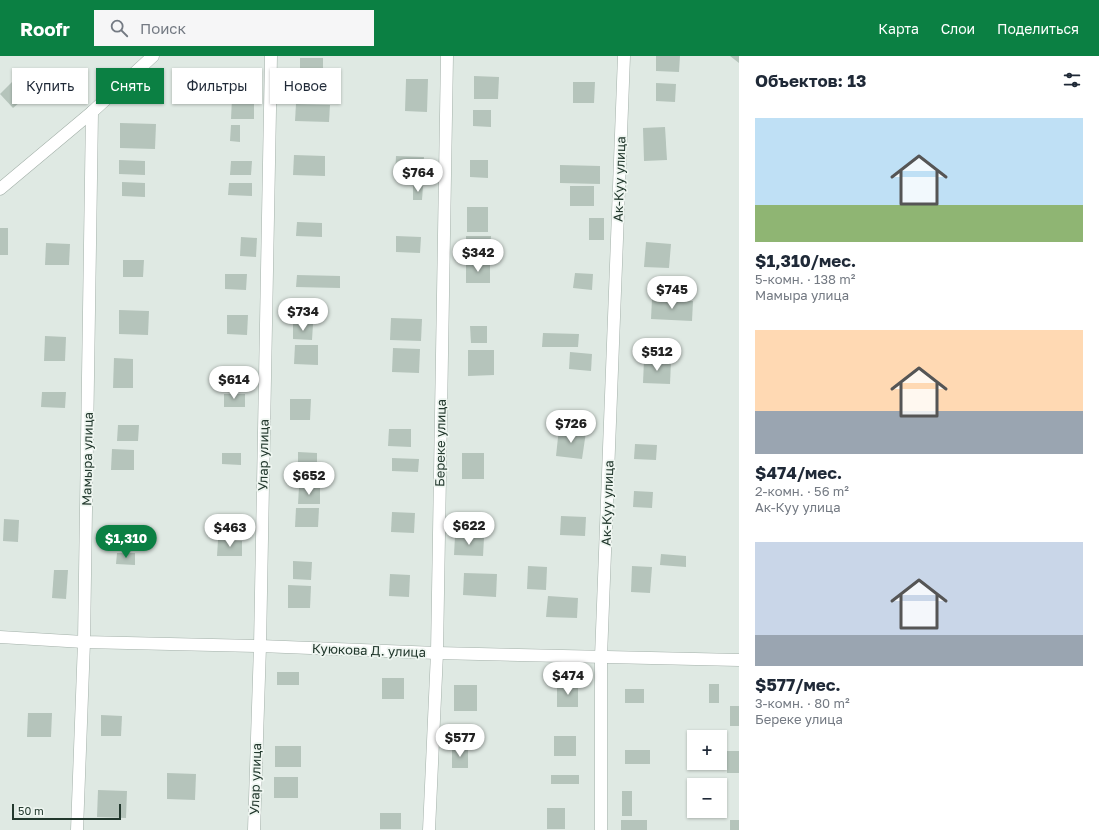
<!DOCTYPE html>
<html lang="ru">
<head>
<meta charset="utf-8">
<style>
  :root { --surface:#fff; --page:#f6f6f7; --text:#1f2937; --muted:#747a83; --accent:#0b8043 }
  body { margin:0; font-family:"Golos Text",sans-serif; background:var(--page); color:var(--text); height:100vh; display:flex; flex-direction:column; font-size:15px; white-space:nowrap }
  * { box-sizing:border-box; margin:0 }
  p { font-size:13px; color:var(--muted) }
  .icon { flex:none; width:22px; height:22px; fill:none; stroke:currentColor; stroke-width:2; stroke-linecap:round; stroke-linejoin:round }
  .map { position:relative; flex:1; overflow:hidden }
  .panel { display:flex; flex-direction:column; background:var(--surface); width:360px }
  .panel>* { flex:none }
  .banner { position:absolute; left:12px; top:12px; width:380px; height:36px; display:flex; gap:8px }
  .controls { position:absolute; left:687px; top:674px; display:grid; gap:8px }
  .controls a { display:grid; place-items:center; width:40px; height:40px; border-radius:0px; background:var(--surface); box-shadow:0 1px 3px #0004; font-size:20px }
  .scale { position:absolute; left:12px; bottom:10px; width:109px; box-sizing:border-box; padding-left:4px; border:2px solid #22382d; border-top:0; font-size:11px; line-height:14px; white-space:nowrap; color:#22382d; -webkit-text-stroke:3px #eff6f1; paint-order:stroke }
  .price { position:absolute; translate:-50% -34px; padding:0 9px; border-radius:14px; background:#fff; color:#222; font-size:13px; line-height:26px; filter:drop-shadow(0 1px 2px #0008) }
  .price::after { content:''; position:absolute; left:50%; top:24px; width:12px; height:9px; margin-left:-6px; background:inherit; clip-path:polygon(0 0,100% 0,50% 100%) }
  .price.active { background:var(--accent); color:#fff }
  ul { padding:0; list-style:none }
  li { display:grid; align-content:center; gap:8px; height:212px; padding:0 16px }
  li span { display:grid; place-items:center; height:124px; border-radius:0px; color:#555 }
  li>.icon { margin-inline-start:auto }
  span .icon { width:72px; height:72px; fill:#fffc; stroke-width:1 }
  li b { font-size:17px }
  h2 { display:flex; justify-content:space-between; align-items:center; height:48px; padding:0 16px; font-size:17px }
  .pill { padding:0 14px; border-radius:0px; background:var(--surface); box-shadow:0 1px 3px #0004; font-size:14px; line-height:36px }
  .pill.active { background:var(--accent); color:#fff }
  header { display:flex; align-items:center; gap:24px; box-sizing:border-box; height:56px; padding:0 20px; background:var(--accent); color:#fff }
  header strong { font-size:19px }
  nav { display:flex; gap:22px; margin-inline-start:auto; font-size:14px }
  .search { width:280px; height:36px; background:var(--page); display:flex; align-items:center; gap:10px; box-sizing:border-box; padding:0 14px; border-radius:0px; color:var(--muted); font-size:15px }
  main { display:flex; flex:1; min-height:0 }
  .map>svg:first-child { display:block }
  .building { fill:#b5c4bb }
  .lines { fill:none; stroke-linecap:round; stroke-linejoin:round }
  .minor-casing { stroke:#a3b0a9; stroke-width:13 }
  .tertiary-casing { stroke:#a3b0a9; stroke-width:13 }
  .minor { stroke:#fff; stroke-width:12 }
  .tertiary { stroke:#fff; stroke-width:12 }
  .labels { text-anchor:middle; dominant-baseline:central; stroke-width:3.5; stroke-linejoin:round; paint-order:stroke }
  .street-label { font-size:13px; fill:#22382d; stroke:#eff6f1 }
</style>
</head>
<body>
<header>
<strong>Roofr</strong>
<div class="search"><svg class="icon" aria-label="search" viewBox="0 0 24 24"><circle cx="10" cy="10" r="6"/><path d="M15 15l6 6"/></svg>Поиск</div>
<nav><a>Карта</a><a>Слои</a><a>Поделиться</a></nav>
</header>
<main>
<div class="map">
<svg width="739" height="774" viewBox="0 0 739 774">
  <rect width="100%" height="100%" fill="#dfe9e3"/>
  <g class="building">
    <polygon points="656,0 680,0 679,16 656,15"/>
    <polygon points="730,0 739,0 739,7"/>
    <polygon points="300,2 323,2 323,19 300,18"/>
    <polygon points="44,16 63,36 51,47 32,27"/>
    <polygon points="474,20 499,21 498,43 474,43"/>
    <polygon points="406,23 428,23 427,56 405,55"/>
    <polygon points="13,25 27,40 13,52 0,38"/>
    <polygon points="573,26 595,26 594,47 573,47"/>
    <polygon points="656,27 676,28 675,46 656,45"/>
    <polygon points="232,42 254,43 254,63 231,63"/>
    <polygon points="296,48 330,49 329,66 295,65"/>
    <polygon points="473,54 491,54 491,71 473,70"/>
    <polygon points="120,67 156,68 155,93 120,92"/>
    <polygon points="231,69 240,69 240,86 230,85"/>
    <polygon points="665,71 667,104 644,105 643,72"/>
    <polygon points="294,99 325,100 325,120 293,119"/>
    <polygon points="396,100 424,101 423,112 409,112 409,121 395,121"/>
    <polygon points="119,104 145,105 145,119 119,118"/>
    <polygon points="470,104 488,104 488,122 470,121"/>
    <polygon points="231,105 252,105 251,119 230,119"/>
    <polygon points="560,109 600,110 600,128 560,127"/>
    <polygon points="122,126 145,127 145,141 122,140"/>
    <polygon points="229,127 252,127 252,140 228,139"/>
    <polygon points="413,129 423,130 422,144 413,144"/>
    <rect x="570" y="130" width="24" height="20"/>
    <rect x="467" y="151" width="21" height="25"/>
    <rect x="589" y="162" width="15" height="22"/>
    <polygon points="297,166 322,167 322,181 296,180"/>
    <rect x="0" y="172" width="8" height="27"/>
    <polygon points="396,180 421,181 420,197 396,196"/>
    <polygon points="466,180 491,180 490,195 466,194"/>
    <polygon points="241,181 257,182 256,201 240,200"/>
    <polygon points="646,186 671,188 669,212 644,211"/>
    <polygon points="46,187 70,188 69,209 45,209"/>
    <polygon points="123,204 144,204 143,221 123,221"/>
    <rect x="466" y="207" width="24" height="20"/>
    <polygon points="575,217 593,218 592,234 573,232"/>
    <polygon points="225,218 247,218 246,234 225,233"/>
    <polygon points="297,219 340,220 340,232 296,231"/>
    <polygon points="652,243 693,245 692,265 651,263"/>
    <polygon points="119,254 149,255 148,279 119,278"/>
    <polygon points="227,259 248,259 247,279 227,278"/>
    <polygon points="391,262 422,263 421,285 390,284"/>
    <polygon points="293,268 313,268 312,284 293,283"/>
    <polygon points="470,270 487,270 487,287 471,287"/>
    <polygon points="543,277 579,278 578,291 542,291"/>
    <polygon points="45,280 66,281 65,305 44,305"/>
    <polygon points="295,289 318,289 318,309 294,308"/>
    <polygon points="393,292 420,293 419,317 392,316"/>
    <polygon points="468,294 494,294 494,319 468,320"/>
    <polygon points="570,296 592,298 591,315 569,313"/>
    <polygon points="114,302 133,303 133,332 113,332"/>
    <polygon points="644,304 671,305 670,328 643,327"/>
    <polygon points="42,336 66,336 65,352 41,351"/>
    <rect x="224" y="338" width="21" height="13"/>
    <polygon points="290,343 311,343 310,364 290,364"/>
    <polygon points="118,369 139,369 138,385 117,385"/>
    <polygon points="559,372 586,376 582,403 556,400"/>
    <polygon points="389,373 411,373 411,391 388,390"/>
    <polygon points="635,388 657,389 656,404 634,403"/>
    <polygon points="112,393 134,394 134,414 111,414"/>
    <polygon points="298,396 317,397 317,408 298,407"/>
    <polygon points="222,397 241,397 241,409 222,408"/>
    <rect x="462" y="397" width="22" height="26"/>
    <polygon points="392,402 419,403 418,416 392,415"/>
    <polygon points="299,431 320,431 320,448 298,448"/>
    <polygon points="634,435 653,436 652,452 633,451"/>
    <polygon points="296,452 319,452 318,471 295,471"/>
    <polygon points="392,456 415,457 414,477 391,476"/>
    <polygon points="561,460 586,461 585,480 560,479"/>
    <polygon points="4,463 19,464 18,486 3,485"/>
    <polygon points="117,478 139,479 139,490 117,490"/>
    <polygon points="455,480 484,482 483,500 454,499"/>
    <polygon points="218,484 242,485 242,500 217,500"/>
    <polygon points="117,497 135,497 135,509 116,508"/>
    <polygon points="661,498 686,500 686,511 660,509"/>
    <polygon points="293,505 312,506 311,524 293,523"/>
    <polygon points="528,510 547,511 546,534 527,533"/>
    <polygon points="632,510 652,511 650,537 631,536"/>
    <polygon points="54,514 68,514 66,543 52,542"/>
    <polygon points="464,517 497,518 496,541 463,539"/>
    <polygon points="390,518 410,519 409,541 389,540"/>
    <polygon points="288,529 311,530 310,552 288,552"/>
    <polygon points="548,540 578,542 577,562 546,561"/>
    <rect x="277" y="616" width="22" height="13"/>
    <rect x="382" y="622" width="22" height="21"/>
    <rect x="709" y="628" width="10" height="19"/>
    <rect x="454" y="629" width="23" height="26"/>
    <rect x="557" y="630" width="21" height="21"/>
    <rect x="625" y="633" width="19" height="14"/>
    <rect x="730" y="650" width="9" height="20"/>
    <polygon points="28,657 52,657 51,681 27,681"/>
    <polygon points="101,659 122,660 121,680 101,680"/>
    <rect x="554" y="680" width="22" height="20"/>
    <rect x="275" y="690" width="26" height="21"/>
    <rect x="452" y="691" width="16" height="21"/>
    <rect x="625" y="694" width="25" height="14"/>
    <rect x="727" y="695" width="12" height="22"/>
    <polygon points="167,717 196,718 195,744 167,743"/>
    <rect x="551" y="719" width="28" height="9"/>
    <rect x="274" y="721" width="24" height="21"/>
    <polygon points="98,734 127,735 126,762 97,761"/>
    <rect x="622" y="735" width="10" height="25"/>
    <rect x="547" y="752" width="18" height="21"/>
    <rect x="380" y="757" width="21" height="16"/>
    <rect x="621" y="764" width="26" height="10"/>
    <rect x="730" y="764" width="9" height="10"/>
  </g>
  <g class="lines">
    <g class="minor-casing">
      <g id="minor">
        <polyline points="0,133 92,56 153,0"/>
        <polyline points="77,774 84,586 92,56"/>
        <polyline points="254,774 260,590 271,0"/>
        <polyline points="429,774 437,597 447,0"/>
        <polyline points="601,774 601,601 624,0"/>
      </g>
    </g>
    <g class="tertiary-casing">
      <polyline id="tertiary" points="0,581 84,586 260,590 437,597 739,604"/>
    </g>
    <use href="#minor" class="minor"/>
    <use href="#tertiary" class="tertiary"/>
  </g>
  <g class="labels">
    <g class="street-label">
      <text transform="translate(619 123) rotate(-88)">Ак-Куу улица</text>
      <text transform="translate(440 387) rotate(-89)">Береке улица</text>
      <text transform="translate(263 399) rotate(-89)">Улар улица</text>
      <text transform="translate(87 403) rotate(-89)">Мамыра улица</text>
      <text transform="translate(607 447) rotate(-88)">Ак-Куу улица</text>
      <text transform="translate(369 594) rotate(2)">Куюкова Д. улица</text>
      <text transform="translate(255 723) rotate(-88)">Улар улица</text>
    </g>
  </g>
</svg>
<div class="controls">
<a>+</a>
<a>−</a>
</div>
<div class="scale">50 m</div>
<b class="price" style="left:418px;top:137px">$764</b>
<b class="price" style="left:478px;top:217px">$342</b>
<b class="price" style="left:672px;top:254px">$745</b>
<b class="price" style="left:303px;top:276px">$734</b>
<b class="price" style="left:657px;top:316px">$512</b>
<b class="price" style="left:234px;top:344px">$614</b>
<b class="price" style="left:571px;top:388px">$726</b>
<b class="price" style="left:309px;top:440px">$652</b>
<b class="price" style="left:469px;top:490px">$622</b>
<b class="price" style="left:230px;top:492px">$463</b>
<b class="price active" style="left:126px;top:503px">$1,310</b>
<b class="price" style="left:568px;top:640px">$474</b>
<b class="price" style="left:460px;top:702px">$577</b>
<div class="banner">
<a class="pill">Купить</a>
<a class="pill active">Снять</a>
<a class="pill">Фильтры</a>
<a class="pill">Новое</a>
</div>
</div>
<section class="panel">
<h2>Объектов: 13<svg class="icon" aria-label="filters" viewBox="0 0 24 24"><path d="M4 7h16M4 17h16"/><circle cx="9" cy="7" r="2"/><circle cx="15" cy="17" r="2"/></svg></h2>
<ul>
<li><span style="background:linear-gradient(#bfe0f5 70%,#8fb573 0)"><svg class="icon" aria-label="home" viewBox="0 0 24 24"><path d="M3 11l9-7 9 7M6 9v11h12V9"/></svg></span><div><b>$1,310/мес.</b><p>5-комн. · 138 m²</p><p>Мамыра улица</p></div></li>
<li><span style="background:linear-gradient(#ffd9b3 65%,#9aa5b1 0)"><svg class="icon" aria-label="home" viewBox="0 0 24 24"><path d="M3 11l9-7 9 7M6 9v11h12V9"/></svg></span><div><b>$474/мес.</b><p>2-комн. · 56 m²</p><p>Ак-Куу улица</p></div></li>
<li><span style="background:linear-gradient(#c9d6e8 75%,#9aa5b1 0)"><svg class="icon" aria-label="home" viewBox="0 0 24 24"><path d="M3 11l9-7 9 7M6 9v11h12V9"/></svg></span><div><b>$577/мес.</b><p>3-комн. · 80 m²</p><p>Береке улица</p></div></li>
</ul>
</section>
</main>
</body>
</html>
